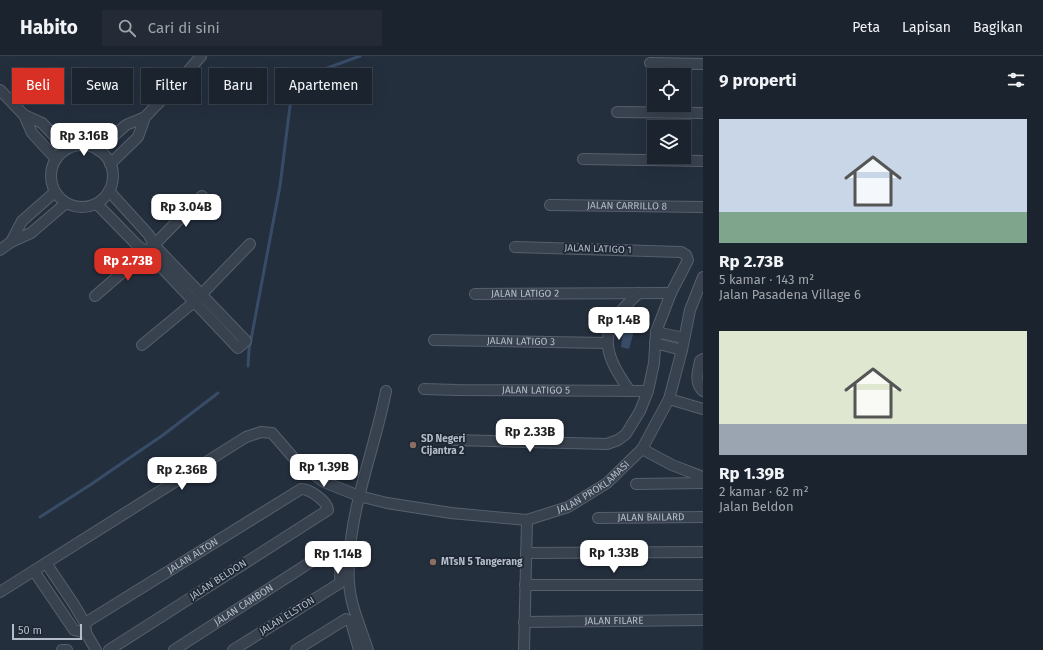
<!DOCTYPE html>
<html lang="id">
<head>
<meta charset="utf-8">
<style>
  :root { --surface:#1b232e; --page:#242b36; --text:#f1f3f6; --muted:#a0a4aa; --line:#39404a; --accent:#d93025 }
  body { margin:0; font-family:"Fira Sans",sans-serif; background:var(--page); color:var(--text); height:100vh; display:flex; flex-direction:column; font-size:15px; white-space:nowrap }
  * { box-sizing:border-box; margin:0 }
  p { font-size:13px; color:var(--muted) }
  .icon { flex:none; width:22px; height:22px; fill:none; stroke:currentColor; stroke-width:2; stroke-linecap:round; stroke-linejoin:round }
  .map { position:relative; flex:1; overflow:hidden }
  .details { display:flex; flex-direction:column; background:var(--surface); width:340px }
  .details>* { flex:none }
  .top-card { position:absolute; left:12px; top:12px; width:380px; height:36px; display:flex; gap:8px }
  .controls { position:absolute; left:647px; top:12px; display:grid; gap:8px }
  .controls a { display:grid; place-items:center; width:44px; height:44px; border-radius:0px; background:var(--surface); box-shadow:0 4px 16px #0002,0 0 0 1px var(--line); font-size:20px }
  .scale { position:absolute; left:12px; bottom:10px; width:70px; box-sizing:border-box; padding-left:4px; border:2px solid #b4bcc9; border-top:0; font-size:11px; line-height:14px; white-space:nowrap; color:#b4bcc9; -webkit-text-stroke:3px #1d2633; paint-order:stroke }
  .price { position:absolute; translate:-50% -34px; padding:0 9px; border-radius:8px; background:#fff; color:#222; font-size:13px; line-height:26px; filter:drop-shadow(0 1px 2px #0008) }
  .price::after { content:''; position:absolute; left:50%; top:24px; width:12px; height:9px; margin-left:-6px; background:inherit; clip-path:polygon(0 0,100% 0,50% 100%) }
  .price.active { background:var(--accent); color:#fff }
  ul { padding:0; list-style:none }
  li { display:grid; align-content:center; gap:8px; height:212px; padding:0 16px }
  li span { display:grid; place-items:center; height:124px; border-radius:0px; color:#555 }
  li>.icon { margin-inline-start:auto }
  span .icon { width:72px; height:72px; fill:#fffc; stroke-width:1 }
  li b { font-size:17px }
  h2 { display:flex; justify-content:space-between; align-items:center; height:48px; padding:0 16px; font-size:17px }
  .tag { padding:0 14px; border-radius:0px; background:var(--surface); box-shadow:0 4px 16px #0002,0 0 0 1px var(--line); font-size:14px; line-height:36px }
  .tag.active { background:var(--accent); color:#fff }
  header { display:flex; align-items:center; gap:24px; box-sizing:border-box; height:56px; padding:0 20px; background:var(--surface); border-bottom:1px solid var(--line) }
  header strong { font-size:19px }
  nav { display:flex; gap:22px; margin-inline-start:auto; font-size:14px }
  .search { width:280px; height:36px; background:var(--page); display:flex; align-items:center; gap:10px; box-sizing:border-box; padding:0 14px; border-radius:0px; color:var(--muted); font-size:15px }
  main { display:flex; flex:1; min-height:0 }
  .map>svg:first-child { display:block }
  .water { fill:#394c67 }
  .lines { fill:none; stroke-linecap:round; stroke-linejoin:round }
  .stream { stroke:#394c67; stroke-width:3 }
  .minor-casing { stroke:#565f6c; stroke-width:12 }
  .minor { stroke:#38414e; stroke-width:10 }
  .education-dot { fill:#8d6e63; stroke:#1d2633; stroke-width:1.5 }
  .labels { text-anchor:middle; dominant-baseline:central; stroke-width:3.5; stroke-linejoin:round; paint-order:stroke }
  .street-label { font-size:10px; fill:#b4bcc9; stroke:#1d2633 }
  .poi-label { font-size:10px; font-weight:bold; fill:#b4bcc9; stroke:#1d2633; text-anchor:start }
</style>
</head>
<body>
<header>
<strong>Habito</strong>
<div class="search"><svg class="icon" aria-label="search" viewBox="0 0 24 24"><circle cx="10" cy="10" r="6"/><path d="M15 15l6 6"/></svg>Cari di sini</div>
<nav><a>Peta</a><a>Lapisan</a><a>Bagikan</a></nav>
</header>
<main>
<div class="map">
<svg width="703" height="594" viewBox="0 0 703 594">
  <rect width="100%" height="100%" fill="#242f3e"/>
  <polygon class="water" points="624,272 634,275 629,293 621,291 622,282"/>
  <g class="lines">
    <g class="stream">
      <polyline points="248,310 249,294 280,130 292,34 299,24 311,18 360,0"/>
      <polyline points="40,461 90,429 163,379 218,337"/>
    </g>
    <g class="minor-casing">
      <g id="minor">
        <polyline points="650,7 703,8"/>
        <polyline points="0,34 24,59 32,77 56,103"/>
        <polyline points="617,56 703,57"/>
        <polyline points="24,59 42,67 67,93"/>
        <circle cx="82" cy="120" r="31"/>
        <polyline points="98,94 126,69 145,61 177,28 201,0"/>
        <polyline points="583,103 703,105"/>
        <polyline points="110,108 138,81 145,61"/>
        <polyline points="97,148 138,190 147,196 238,292 246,285 154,189 149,179 109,135"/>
        <path id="s1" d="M 550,149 L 703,151"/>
        <polyline points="11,186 22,165 55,136"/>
        <polyline points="0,194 11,186 31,177 66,147"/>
        <path id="s2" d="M 475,238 L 671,237"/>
        <polyline points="95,240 154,189 202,140"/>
        <polyline points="656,276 684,282"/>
        <path id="s3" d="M 434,284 L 607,287"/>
        <polyline points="655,287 682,294"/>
        <polyline points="142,289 194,246 250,188"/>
        <path d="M 703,303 L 700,305 C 698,315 694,327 703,335"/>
        <path id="s4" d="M 424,333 L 457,334 L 648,335"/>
        <path d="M 630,335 C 599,293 599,272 639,237"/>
        <polyline points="669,343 703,353"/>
        <polyline points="453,384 607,388 618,384 626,378 640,355 648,335 654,307 656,276 671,237 688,204 686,199 681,196 515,191"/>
        <polyline points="642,393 672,409 703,421"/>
        <polyline points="636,428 703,427"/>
        <path id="s5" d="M 598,462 L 703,461"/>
        <polyline points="526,497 703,496"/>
        <polyline points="46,507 73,547 85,567 86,577 96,594"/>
        <polyline points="34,515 74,574 86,577"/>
        <polyline points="525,529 703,529"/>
        <path id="s6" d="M 0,536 L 246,381 L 261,376 L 272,377 L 298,407 L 324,426 L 359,440 L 387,447 L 451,457 L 527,464 L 568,451 L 607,427 L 642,393 L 669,343 L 682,294 L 690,254 L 703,221"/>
        <path id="s7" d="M 524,566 L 703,564"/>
        <path id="s8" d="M 85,567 L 301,433 C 310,433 327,445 328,454 L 109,594"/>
        <polyline points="62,594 67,594"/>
        <path id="s9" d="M 174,594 L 334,491 L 341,492 L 340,527 L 233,594"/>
        <polyline points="296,594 346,563 351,566 359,594"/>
        <path d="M 368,594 C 361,572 350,549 349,526 C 348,519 349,512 349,505 C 352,446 375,392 386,335"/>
        <polyline points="524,594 527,464"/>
      </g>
    </g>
    <use href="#minor" class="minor"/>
  </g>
  <g class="education-dot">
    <circle cx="413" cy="389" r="4"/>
    <circle cx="433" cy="506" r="4"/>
  </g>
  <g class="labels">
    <g class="street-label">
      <text stroke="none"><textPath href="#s1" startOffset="77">JALAN CARRILLO 8</textPath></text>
      <text transform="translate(598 193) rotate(2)">JALAN LATIGO 1</text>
      <text stroke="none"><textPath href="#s2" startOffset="50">JALAN LATIGO 2</textPath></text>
      <text stroke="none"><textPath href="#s3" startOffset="87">JALAN LATIGO 3</textPath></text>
      <text stroke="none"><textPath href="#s4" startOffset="112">JALAN LATIGO 5</textPath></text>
      <text stroke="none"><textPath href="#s6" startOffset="672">JALAN PROKLAMASI</textPath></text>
      <text stroke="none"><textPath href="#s5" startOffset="53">JALAN BAILARD</textPath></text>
      <text stroke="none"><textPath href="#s8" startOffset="127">JALAN ALTON</textPath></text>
      <text transform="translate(218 524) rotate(-33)">JALAN BELDON</text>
      <text stroke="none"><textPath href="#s9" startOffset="83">JALAN CAMBON</textPath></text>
      <text transform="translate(287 560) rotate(-32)">JALAN ELSTON</text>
      <text stroke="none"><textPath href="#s7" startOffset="90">JALAN FILARE</textPath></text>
    </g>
    <g class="poi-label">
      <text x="421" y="383">SD Negeri<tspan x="421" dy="12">Cijantra 2</tspan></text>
      <text x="441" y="506">MTsN 5 Tangerang</text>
    </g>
  </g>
</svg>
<div class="controls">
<a><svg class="icon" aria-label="locate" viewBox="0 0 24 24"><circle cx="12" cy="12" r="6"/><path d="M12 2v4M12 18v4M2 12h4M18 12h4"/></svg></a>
<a><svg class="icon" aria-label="layers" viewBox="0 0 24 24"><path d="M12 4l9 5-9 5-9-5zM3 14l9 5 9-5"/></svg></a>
</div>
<div class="scale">50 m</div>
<b class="price" style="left:84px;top:101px">Rp 3.16B</b>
<b class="price" style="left:186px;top:172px">Rp 3.04B</b>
<b class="price active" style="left:128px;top:226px">Rp 2.73B</b>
<b class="price" style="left:619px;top:285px">Rp 1.4B</b>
<b class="price" style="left:530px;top:397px">Rp 2.33B</b>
<b class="price" style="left:324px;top:432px">Rp 1.39B</b>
<b class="price" style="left:182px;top:435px">Rp 2.36B</b>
<b class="price" style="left:614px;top:518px">Rp 1.33B</b>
<b class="price" style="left:338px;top:519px">Rp 1.14B</b>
<div class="top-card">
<a class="tag active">Beli</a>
<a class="tag">Sewa</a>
<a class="tag">Filter</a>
<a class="tag">Baru</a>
<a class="tag">Apartemen</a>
</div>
</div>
<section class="details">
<h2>9 properti<svg class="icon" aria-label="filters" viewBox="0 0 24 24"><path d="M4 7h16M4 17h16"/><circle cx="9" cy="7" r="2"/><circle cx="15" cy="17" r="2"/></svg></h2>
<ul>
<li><span style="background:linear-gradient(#c9d6e8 75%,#7fa58c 0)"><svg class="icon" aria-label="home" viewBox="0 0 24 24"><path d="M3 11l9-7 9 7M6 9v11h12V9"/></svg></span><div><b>Rp 2.73B</b><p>5 kamar · 143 m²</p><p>Jalan Pasadena Village 6</p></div></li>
<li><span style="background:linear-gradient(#dfe7d0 75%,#9aa5b1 0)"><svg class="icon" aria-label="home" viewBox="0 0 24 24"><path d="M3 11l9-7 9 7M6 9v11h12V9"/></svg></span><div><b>Rp 1.39B</b><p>2 kamar · 62 m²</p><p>Jalan Beldon</p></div></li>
</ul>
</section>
</main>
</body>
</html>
